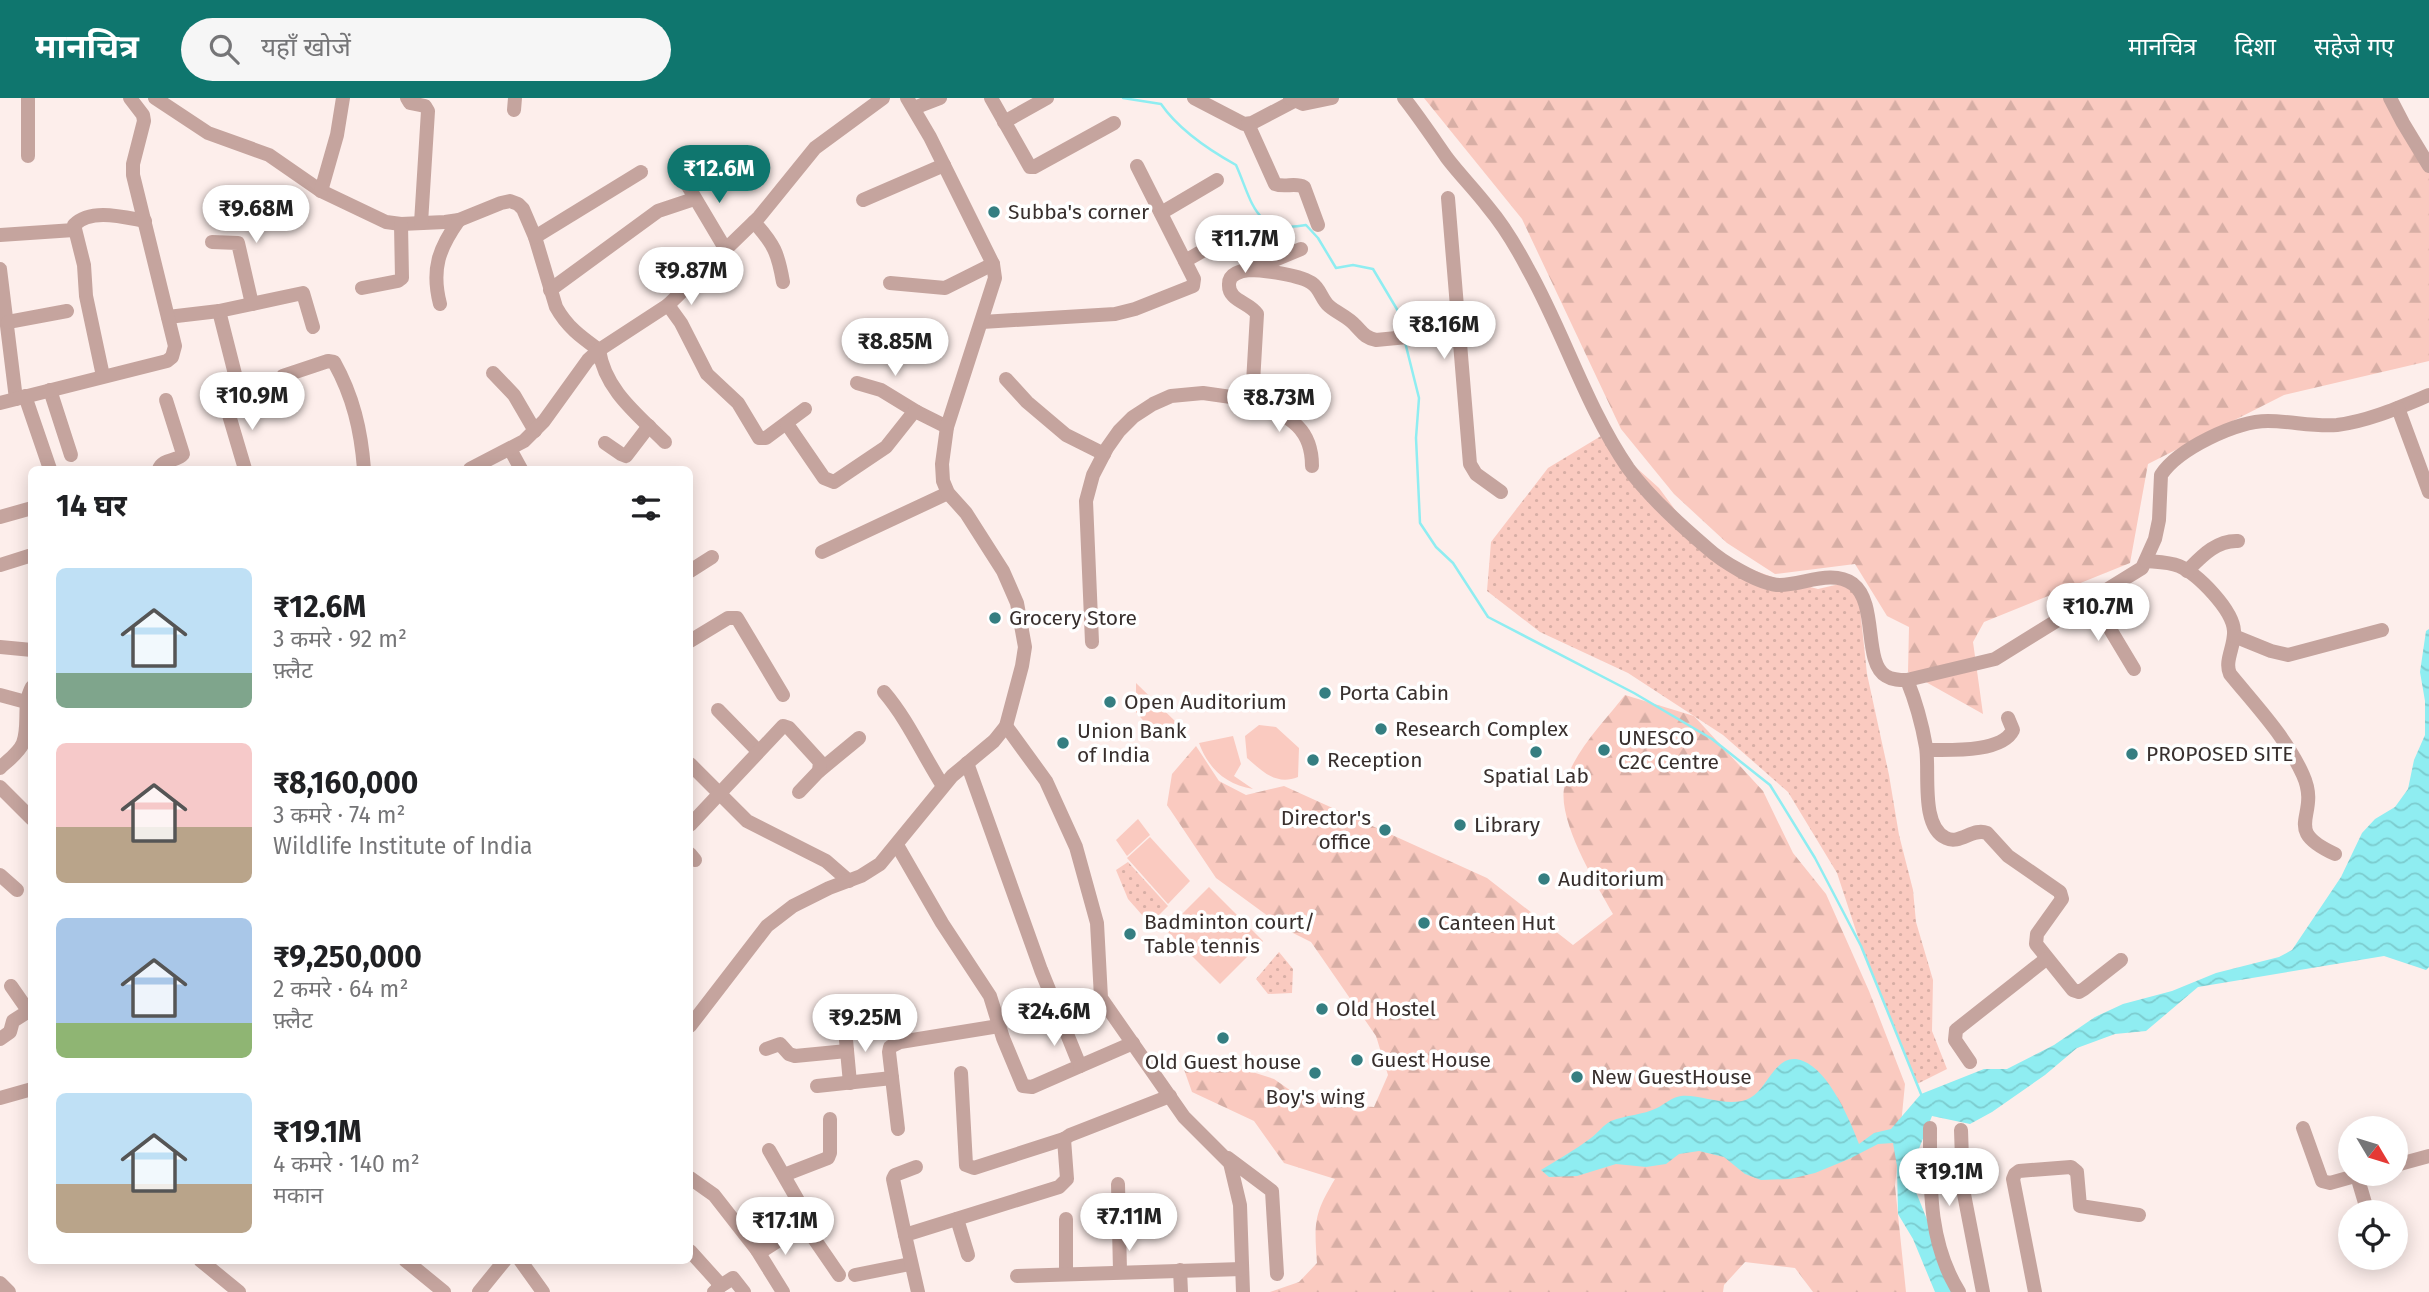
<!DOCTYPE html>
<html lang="hi">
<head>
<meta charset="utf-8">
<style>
  :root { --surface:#fff; --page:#f6f6f6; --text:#202124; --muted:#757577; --accent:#0f766e }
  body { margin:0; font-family:"Fira Sans","Noto Sans Devanagari",sans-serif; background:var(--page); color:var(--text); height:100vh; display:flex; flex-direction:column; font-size:26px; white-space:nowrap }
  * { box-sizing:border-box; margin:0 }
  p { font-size:23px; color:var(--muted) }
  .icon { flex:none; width:38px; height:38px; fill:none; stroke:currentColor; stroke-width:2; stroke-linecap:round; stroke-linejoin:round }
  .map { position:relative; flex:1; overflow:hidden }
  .details { position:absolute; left:28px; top:368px; width:665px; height:798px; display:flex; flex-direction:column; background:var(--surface); border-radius:10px; box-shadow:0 4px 18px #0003 }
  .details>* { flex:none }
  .needle { width:46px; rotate:128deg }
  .tools { position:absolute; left:2338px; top:1018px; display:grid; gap:14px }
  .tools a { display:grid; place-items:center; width:70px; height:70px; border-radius:50%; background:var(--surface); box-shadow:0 4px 18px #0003; font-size:35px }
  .price { position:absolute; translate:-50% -60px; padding:0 16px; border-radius:24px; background:#fff; color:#222; font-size:23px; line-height:46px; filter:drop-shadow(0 2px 4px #0008) }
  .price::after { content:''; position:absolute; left:50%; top:42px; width:21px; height:16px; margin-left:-10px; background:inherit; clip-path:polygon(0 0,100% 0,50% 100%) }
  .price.selected { background:var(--accent); color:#fff }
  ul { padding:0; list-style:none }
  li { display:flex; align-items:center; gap:21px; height:175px; padding:0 28px }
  li span { display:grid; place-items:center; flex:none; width:196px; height:140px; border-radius:10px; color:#555 }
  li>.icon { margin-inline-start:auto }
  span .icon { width:84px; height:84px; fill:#fffc; stroke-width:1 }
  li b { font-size:30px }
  h2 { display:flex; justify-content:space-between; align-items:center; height:84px; padding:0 28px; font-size:30px }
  header { display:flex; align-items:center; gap:42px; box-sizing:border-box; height:98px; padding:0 35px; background:var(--accent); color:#fff }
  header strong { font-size:33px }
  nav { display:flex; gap:38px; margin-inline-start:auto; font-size:24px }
  .search { width:490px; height:63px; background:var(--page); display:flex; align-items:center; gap:18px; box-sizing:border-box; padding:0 24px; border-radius:38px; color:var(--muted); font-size:26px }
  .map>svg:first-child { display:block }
  .grass { fill:url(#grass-dots) }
  .forest { fill:url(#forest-firs) }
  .garden { fill:#facac0 }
  .water { fill:url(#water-waves) }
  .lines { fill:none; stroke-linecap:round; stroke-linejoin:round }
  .stream { stroke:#8fedf1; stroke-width:2.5 }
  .minor { stroke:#c5a49e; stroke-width:14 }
  .poi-dot { fill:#357e81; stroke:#fff; stroke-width:2.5 }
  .labels { text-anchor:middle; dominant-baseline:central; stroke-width:7; stroke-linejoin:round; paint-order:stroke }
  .poi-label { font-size:21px; fill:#382f2d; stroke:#fff; text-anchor:start }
</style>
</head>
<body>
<header>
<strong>मानचित्र</strong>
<div class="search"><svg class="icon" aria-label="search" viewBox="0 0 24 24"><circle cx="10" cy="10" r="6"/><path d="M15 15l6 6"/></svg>यहाँ खोजें</div>
<nav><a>मानचित्र</a><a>दिशा</a><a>सहेजे गए</a></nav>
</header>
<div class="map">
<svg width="2429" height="1194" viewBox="0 0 2429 1194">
  <defs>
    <pattern id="grass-dots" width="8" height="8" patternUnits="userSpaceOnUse" patternTransform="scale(1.75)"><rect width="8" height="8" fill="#facac0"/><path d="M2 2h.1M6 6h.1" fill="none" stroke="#d7aea5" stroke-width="1.8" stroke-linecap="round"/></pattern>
    <pattern id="forest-firs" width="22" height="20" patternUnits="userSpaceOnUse" patternTransform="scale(1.75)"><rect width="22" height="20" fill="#facac0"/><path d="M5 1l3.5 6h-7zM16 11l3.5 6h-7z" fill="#d7aea5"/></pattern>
    <pattern id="water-waves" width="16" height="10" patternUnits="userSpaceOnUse" patternTransform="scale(1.75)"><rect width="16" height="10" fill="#8fedf1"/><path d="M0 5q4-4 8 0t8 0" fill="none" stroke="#7ccccf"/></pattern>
  </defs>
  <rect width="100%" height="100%" fill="#fdeeeb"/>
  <g class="grass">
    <polygon points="1601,338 1659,390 1707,455 1775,480 1818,491 1857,482 1867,576 1889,677 1899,737 1913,792 1916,824 1933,882 1932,933 1947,971 1917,986 1861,848 1837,775 1788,694 1723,637 1628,575 1540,534 1487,493 1491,444 1548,370"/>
    <polygon points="1128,764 1168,808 1150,826 1128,801 1116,772"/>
    <polygon points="1279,854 1293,871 1292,895 1268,896 1256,881"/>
  </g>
  <g class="forest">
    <polygon points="1424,0 2388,0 2429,58 2429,263 2284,297 2148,366 2130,465 1984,524 1973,544 1983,616 1908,574 1909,529 1887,518 1855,466 1775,476 1727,445 1674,396 1621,331 1522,121"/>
    <path d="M 1625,597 L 1694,618 L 1763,693 L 1793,755 L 1826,796 L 1869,893 L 1905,986 L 1895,1088 L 1906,1194 L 1813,1194 L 1795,1170 L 1745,1164 L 1724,1187 L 1723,1194 L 1270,1194 L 1299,1184 L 1317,1165 C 1314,1124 1314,1116 1335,1081 L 1284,1065 L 1254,1023 L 1192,994 L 1181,963 L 1218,963 L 1274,981 L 1307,1004 L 1374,1009 L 1388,977 L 1376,938 L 1311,844 L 1287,832 L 1216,780 L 1167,707 L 1172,676 L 1196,648 L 1219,683 L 1246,697 L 1284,688 L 1487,780 L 1573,847 L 1613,816 C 1597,787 1555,720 1565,686 C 1574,653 1605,623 1625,597 Z"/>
  </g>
  <g class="garden">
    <polygon points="1136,585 1179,627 1176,635 1152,633 1136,614"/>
    <path d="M 1259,627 L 1276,629 L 1299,650 L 1298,679 C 1276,688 1262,673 1247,660 L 1245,638 Z"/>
    <path d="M 1233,638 L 1241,666 L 1234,678 L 1253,691 C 1226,687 1208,670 1199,645 Z"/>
    <polygon points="1138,721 1150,737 1127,758 1116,742"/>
    <polygon points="1150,739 1190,783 1168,806 1127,760"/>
    <polygon points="1209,789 1263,843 1220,886 1166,832"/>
  </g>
  <path class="water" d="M 2429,531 L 2429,869 L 2426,872 L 2384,858 L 2198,889 L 2146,933 L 2115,936 L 2077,950 L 2045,977 L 1992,1014 L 1970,1026 L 1932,1018 L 1914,1063 L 1916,1094 L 1956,1194 L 1935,1194 L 1913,1141 L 1898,1116 L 1897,1068 L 1893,1045 L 1878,1046 L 1849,1061 L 1815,1075 L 1790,1081 L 1761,1082 L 1745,1076 L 1724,1059 L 1699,1053 L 1679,1056 L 1666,1066 L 1646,1069 L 1616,1066 L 1577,1078 L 1549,1079 L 1541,1072 C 1557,1062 1575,1052 1591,1040 C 1598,1035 1603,1027 1611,1023 C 1626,1017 1643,1017 1657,1010 C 1665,1006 1672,999 1681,998 C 1702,996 1729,1011 1750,1000 C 1768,991 1776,952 1803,963 C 1829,973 1850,1022 1859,1046 L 1874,1035 L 1891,1031 L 1921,996 L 1984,971 L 2007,971 L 2054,947 L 2095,919 L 2123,906 L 2172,893 L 2216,875 L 2279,859 L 2292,852 L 2341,779 L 2362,735 L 2375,721 L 2395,709 L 2408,691 L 2414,662 L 2425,637 L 2425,603 L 2420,574 L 2426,533 Z"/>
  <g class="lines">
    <g class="stream">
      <path d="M 1123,0 L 1161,6 C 1179,32 1209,52 1236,67 C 1253,105 1254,137 1306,127 L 1318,140 L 1336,170 L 1353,167 L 1373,171 L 1398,213 L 1402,234"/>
      <polyline points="1405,244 1419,300 1416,340 1420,425 1436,449 1453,465 1488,519 1634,595 1712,641 1770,687 1815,760 1861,848 1921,996"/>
    </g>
    <g class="minor">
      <polyline points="28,0 28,58"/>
      <path d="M 155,0 L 208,35 L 269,57 L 321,93 L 386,124 L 401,126 L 445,124 L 459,122 L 501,105 L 510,103 L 518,106 L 523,111 L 535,139 L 556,209 C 567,229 581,239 599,252 C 605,292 637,316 665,344"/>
      <polyline points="407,0 410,5 425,8 428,13 421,125"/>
      <polyline points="991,0 1030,69 1034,69 1114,25"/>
      <polyline points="1194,0 1244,26 1252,25 1294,3"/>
      <polyline points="1290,0 1303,6 1332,0"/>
      <path d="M 1404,0 C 1419,19 1433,40 1447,60 C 1460,77 1475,92 1488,109 C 1504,128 1517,150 1528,171 C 1564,235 1586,309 1628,370 C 1649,399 1679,426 1706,449 C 1721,463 1760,487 1780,487 C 1803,487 1832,471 1853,486 C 1878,505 1863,565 1886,578 C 1892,582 1900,582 1907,582 L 1995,561 L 2142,470 L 2155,441 L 2159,422 L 2161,377 C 2178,351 2236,323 2268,323 C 2291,323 2314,329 2337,327 C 2369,323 2400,309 2429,297"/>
      <polyline points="2390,0 2403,25 2429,68"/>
      <polyline points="914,10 940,0"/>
      <polyline points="514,12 515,0"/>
      <polyline points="1004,24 1047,0"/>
      <path d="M 1248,26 L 1275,86 C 1285,90 1295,84 1304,89 L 1318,127"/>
      <polyline points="691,63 684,76 685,83 726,152"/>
      <polyline points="321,93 337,37 343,0"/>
      <polyline points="1448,100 1470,366 1476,376 1501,394"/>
      <polyline points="863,102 944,67"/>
      <polyline points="1161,115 1217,82"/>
      <path d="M 754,124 C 774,146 778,155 783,184"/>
      <polyline points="0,137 74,132"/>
      <polyline points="535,139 641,74"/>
      <polyline points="212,144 238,145 252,206"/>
      <polyline points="1185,163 1232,136 1239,138 1255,163 1265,166 1301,151"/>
      <polyline points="0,171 16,301"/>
      <polyline points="890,185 945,190 993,166"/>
      <polyline points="362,190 398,183 402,180 401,126"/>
      <polyline points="550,192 658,113 694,101"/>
      <path d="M 440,206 C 431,171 439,150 459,122"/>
      <polyline points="668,207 681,225 707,276 738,305 759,340 766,340 805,311"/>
      <polyline points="219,213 238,288"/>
      <polyline points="168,219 219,213 303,195 313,229"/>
      <polyline points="8,224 67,213"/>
      <polyline points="982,224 1115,216 1135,211 1193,188 1194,181 1137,68"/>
      <polyline points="493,275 514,297 535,333"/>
      <path d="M 103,278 L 86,198 L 84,167 L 74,127 C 91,110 123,119 145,123"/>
      <path d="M 283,278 L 328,263 L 334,264 C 353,298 361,332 364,371"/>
      <polyline points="1006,281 1027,304 1066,337 1104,356"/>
      <polyline points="857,285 881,292 917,314"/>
      <polyline points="50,292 71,357"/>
      <polyline points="25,298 50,371"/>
      <path d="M 1252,302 C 1285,318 1312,326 1312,368"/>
      <polyline points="0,305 167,263 172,259 175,248 133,77 133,66 144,23 143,17 130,0"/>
      <polyline points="226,307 245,371"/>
      <polyline points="2398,310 2429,394"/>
      <polyline points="787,326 824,380 834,384 886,349 913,315 917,314 947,329"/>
      <polyline points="605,345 621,356 626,358 649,328"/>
      <polyline points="510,351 521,371"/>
      <path d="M 159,371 C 163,360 177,364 183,356 L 166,302"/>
      <polyline points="470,371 524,343 544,323 588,262 599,252 668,207 759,119 815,50 883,0"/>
      <polyline points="0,419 32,410"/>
      <polyline points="822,454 948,395"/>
      <path d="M 2146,463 C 2157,464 2169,464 2179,468 C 2198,476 2233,512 2234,533 C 2235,548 2224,563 2230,576 C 2256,608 2286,639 2303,677 C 2322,719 2279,730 2335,756"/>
      <polyline points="0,467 32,457"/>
      <polyline points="690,473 712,459"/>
      <path d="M 2187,473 C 2201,459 2216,442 2238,443"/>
      <polyline points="2092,501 2134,571"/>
      <polyline points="2234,538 2271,553 2288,557 2382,532"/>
      <polyline points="690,543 728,520 737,520 783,597"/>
      <path d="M 1092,544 L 1086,403 L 1093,377 L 1107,350 L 1119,333 L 1133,319 L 1153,306 L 1171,298 L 1203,295 L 1252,302 L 1257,216 C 1249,204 1228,203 1229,186 C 1229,175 1241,173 1249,172 C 1263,172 1302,177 1313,186 C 1320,191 1322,202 1329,208 C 1337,215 1348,219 1355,227 C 1363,235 1364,239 1376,242 L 1459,234"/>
      <polyline points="0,549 32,552"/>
      <path d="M 1907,582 C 1916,604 1922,626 1926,649 C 1930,673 1920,728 1946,740 C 1960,747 1973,729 1987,735 L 2008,758 L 2060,794 L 2062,801 L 2037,836 L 2036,846 L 2073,892 L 2079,894 L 2084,891 L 2121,862"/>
      <path d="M 884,594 C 908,622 923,657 943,688"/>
      <polyline points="0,597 26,604"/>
      <polyline points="718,612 758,653"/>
      <polyline points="1006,628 1046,683 1076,749 1097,825 1101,900 1184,1019 1230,1065 1240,1107 1243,1194"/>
      <path d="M 1927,652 C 1949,652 2002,655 2013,632 L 2008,620"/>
      <polyline points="690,666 747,723 826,763 849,783"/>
      <path d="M 0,670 C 7,663 19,655 23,645 C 30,627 22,607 32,589"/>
      <polyline points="819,673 859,640"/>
      <polyline points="0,689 32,721"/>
      <polyline points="690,727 783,628 789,630 820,664 819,673 799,694"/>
      <polyline points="897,747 942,825 990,898 1003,940 1023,988 1032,989 1080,968 1041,872 967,665"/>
      <polyline points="690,756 695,762"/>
      <polyline points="0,777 17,792"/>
      <polyline points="690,928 767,828 793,808 829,790 861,778 880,766 952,678 994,643 1006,628 1022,568 1025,549 1017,505 1003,473 966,415 948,395 943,383 942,366 947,329 995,180 993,166 930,39 907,0"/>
      <polyline points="845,931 850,985"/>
      <polyline points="0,941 10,934 13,923 24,916 27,911 11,888"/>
      <polyline points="766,951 780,946 789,956 795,958 847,953"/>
      <polyline points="1970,964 1955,942 1956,932 2046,861"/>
      <polyline points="1080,968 1133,945"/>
      <polyline points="961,975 966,1067 974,1070 1064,1041"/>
      <polyline points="817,988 892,980"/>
      <polyline points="0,1000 32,991"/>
      <path d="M 1930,1030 C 1930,1087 1928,1144 1959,1194"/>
      <polyline points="2303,1030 2322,1083 2330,1085 2362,1076"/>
      <polyline points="898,1031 889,954 890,949 900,944 999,928"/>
      <polyline points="1961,1032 1963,1091 1983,1194"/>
      <polyline points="1228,1060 1272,1093 1277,1176"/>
      <polyline points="2396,1067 2429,1058"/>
      <polyline points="784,1077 828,1060 830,1055 830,1021"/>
      <polyline points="2357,1078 2368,1115"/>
      <polyline points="690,1080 714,1097 757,1152 765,1151 804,1126 808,1120 769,1052"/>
      <polyline points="1118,1086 1120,1173"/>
      <polyline points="957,1121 968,1157"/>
      <polyline points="804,1126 839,1177"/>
      <polyline points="905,1137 893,1081 895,1077 916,1069"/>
      <polyline points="757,1152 783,1194"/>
      <polyline points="690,1153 718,1184 718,1191 714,1194"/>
      <polyline points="200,1162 239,1194"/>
      <polyline points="405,1162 444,1194"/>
      <polyline points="520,1162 543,1194"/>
      <polyline points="1180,1172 1181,1194"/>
      <polyline points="1066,1175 1066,1121"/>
      <polyline points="855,1177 910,1166"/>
      <polyline points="1017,1178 1242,1171"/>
      <polyline points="0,1185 9,1194"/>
      <polyline points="719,1189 733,1180 744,1194"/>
      <polyline points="479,1194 505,1162"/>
      <polyline points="918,1194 905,1137 1059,1089 1067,1081 1064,1041 1070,1037 1170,998"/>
      <polyline points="2035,1194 2013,1081 2015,1076 2019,1073 2071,1069 2077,1074 2080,1108 2139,1117"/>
    </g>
  </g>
  <g class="poi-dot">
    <circle cx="994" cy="114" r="7"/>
    <circle cx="995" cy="520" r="7"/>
    <circle cx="1325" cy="595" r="7"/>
    <circle cx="1110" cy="604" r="7"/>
    <circle cx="1381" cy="631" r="7"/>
    <circle cx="1063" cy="645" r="7"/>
    <circle cx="1604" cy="652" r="7"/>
    <circle cx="1536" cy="654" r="7"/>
    <circle cx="2132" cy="656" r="7"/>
    <circle cx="1313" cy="662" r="7"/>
    <circle cx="1460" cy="727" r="7"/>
    <circle cx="1385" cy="732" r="7"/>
    <circle cx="1544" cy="781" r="7"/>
    <circle cx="1424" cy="825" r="7"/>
    <circle cx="1130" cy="836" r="7"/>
    <circle cx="1322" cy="911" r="7"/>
    <circle cx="1223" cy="940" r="7"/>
    <circle cx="1357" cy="962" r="7"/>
    <circle cx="1315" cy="975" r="7"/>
    <circle cx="1577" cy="979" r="7"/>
  </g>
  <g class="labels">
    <g class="poi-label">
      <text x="1008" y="114">Subba's corner</text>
      <text x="1009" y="520">Grocery Store</text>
      <text x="1339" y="595">Porta Cabin</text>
      <text x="1124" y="604">Open Auditorium</text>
      <text x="1395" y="631">Research Complex</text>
      <text x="1077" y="633">Union Bank<tspan x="1077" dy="24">of India</tspan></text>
      <text x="1618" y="640">UNESCO<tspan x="1618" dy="24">C2C Centre</tspan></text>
      <text x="2146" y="656">PROPOSED SITE</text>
      <text x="1327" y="662">Reception</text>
      <text x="1536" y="678" text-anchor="middle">Spatial Lab</text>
      <text x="1371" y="720" text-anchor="end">Director's<tspan x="1371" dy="24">office</tspan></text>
      <text x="1474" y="727">Library</text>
      <text x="1558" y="781">Auditorium</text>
      <text x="1144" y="824">Badminton court/<tspan x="1144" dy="24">Table tennis</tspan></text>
      <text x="1438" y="825">Canteen Hut</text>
      <text x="1336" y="911">Old Hostel</text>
      <text x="1371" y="962">Guest House</text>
      <text x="1223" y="964" text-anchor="middle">Old Guest house</text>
      <text x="1591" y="979">New GuestHouse</text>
      <text x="1315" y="999" text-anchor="middle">Boy's wing</text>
    </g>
  </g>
</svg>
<div class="tools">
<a><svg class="needle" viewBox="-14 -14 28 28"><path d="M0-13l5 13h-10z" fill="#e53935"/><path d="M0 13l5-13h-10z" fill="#757577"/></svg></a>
<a><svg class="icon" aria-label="locate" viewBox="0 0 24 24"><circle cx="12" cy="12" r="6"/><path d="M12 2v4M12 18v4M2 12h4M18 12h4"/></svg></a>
</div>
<b class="price selected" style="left:719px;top:107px">₹12.6M</b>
<b class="price" style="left:256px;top:147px">₹9.68M</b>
<b class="price" style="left:1245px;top:177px">₹11.7M</b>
<b class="price" style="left:691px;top:209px">₹9.87M</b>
<b class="price" style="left:1444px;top:263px">₹8.16M</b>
<b class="price" style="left:895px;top:280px">₹8.85M</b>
<b class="price" style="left:252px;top:334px">₹10.9M</b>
<b class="price" style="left:1279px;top:336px">₹8.73M</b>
<b class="price" style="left:2098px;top:545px">₹10.7M</b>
<b class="price" style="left:1054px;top:950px">₹24.6M</b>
<b class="price" style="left:865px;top:956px">₹9.25M</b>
<b class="price" style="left:1949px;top:1110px">₹19.1M</b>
<b class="price" style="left:1129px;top:1155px">₹7.11M</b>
<b class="price" style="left:785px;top:1159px">₹17.1M</b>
<section class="details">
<h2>14 घर<svg class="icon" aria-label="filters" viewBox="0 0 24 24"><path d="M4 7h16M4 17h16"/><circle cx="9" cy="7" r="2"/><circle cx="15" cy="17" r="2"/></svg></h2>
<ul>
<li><span style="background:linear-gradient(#bfe0f5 75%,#7fa58c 0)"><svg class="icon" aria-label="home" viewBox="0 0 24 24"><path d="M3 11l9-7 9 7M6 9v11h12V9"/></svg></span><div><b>₹12.6M</b><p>3 कमरे · 92 m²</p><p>फ़्लैट</p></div></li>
<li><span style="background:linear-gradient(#f6c9c9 60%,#b9a48a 0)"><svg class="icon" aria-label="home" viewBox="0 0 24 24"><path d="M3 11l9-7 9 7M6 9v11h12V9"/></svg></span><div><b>₹8,160,000</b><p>3 कमरे · 74 m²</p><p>Wildlife Institute of India</p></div></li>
<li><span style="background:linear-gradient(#a9c7e8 75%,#8fb573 0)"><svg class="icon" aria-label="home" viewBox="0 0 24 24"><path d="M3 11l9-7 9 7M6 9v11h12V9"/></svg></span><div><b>₹9,250,000</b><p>2 कमरे · 64 m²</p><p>फ़्लैट</p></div></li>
<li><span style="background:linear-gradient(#bfe0f5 65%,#b9a48a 0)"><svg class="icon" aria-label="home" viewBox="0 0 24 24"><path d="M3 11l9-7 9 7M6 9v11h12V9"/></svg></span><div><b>₹19.1M</b><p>4 कमरे · 140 m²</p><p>मकान</p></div></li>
</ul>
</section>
</div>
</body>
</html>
